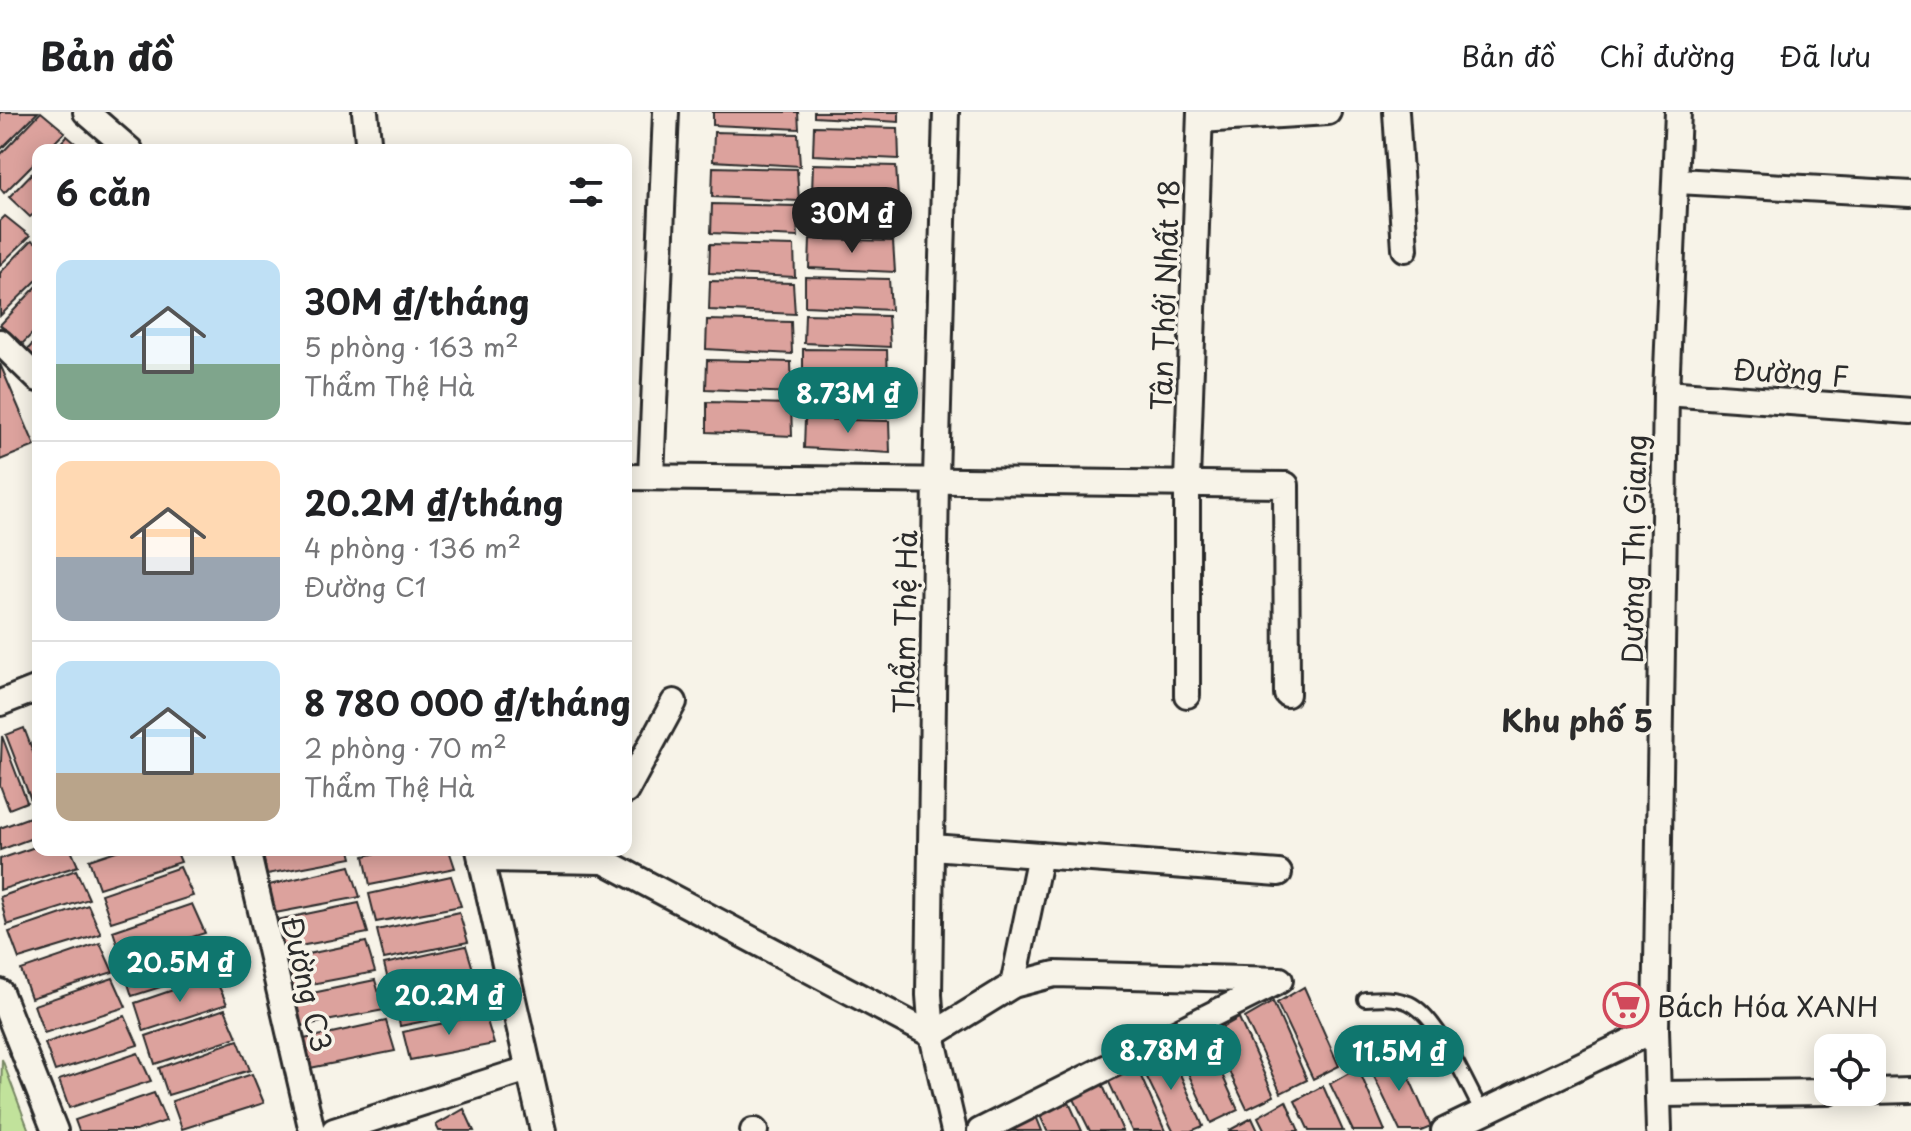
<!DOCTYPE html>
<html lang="vi">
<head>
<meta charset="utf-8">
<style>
  :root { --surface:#fff; --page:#f6f6f6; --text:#202124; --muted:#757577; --line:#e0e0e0; --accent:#0f766e }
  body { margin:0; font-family:"Playpen Sans",sans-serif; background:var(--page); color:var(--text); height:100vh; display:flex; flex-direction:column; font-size:30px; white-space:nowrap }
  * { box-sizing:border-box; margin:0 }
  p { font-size:26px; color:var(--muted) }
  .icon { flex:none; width:44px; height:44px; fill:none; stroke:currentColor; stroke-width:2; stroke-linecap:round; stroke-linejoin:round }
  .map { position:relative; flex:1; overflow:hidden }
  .details { position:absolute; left:32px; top:32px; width:600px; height:712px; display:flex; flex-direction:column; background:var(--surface); border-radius:16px; box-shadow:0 4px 20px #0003 }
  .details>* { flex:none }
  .tools { position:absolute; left:1814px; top:922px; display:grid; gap:16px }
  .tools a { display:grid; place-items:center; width:72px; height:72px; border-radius:16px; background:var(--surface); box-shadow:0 4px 20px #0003; font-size:40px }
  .price { position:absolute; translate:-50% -68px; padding:0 18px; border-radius:28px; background:var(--accent); color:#fff; font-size:26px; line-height:52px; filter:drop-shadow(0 2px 4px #0008) }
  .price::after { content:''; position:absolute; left:50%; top:48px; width:24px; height:18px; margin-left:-12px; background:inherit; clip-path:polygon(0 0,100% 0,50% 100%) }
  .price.current { background:#222; color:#fff }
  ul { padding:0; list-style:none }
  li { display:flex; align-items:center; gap:24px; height:200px; padding:0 24px }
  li+li { border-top:2px solid var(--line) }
  li span { display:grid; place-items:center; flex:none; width:224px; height:160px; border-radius:16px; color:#555 }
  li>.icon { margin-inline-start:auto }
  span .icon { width:96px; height:96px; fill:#fffc; stroke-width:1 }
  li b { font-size:34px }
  h2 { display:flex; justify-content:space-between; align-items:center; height:96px; padding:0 24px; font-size:34px }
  header { display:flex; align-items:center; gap:48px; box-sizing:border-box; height:112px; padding:0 40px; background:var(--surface); border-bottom:2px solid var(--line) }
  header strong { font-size:38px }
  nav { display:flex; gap:44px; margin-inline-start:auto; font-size:28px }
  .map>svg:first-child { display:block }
  .green { fill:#c1e29b; stroke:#768663; stroke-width:2 }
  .building { fill:#dca29d; stroke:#2b2b2b; stroke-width:2 }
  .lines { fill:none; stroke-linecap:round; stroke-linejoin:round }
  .lane-casing { stroke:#2b2b2b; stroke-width:18 }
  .street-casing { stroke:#2b2b2b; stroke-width:30 }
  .lane { stroke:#f7f3e8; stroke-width:12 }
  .street { stroke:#f7f3e8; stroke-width:24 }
  .labels { text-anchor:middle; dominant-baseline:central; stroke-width:7; stroke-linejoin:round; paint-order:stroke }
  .street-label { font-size:28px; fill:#2b2b2b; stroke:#f7f3e8 }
  .poi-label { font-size:28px; fill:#2b2b2b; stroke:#f7f3e8; text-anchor:start }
  .neighbourhood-label { font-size:30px; font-weight:bold; fill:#2b2b2b; stroke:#f7f3e8 }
</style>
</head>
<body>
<header>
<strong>Bản đồ</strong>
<nav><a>Bản đồ</a><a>Chỉ đường</a><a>Đã lưu</a></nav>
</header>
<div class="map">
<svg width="1911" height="1019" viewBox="0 0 1911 1019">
  <rect width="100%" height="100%" fill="#f7f3e8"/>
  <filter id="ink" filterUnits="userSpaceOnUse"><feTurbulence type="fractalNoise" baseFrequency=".0125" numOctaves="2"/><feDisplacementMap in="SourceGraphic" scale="16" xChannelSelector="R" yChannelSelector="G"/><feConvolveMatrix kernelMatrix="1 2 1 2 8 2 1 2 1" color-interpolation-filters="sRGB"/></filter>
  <g filter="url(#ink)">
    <polygon class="green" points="2,947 29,1019 0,1019"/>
    <g class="building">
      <polygon points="0,0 38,0 0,38"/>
      <polygon points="41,0 65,20 47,38 38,38 38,47 4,81 0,76 0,43"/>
      <polygon points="713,0 798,0 799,17 713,13"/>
      <polygon points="814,0 899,0 899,10 814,5"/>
      <polygon points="814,14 898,16 899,47 813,43"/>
      <polygon points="714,20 798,22 800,54 713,49"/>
      <polygon points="67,24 83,38 54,38"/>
      <polygon points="813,52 896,54 898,86 812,81"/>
      <polygon points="38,55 38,98 30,105 9,85"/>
      <polygon points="713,55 797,57 799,89 712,85"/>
      <polygon points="811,89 896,91 897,122 811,118"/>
      <polygon points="712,92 796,94 798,125 711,121"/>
      <polygon points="5,104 30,124 0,153 0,109"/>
      <polygon points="810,127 893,129 895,160 809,156"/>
      <polygon points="32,128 38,132 38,167 0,204 0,161"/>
      <polygon points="710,132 794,134 795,165 709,161"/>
      <polygon points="805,165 889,167 891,198 805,194"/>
      <polygon points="710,169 793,171 795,202 709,198"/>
      <polygon points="38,173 38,216 22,232 0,213"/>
      <polygon points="805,202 888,204 890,235 804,231"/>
      <polygon points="707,208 791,210 792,242 706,237"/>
      <polygon points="38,226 38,248 27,238"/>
      <polygon points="803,237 887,238 888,270 803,265"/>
      <polygon points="707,248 791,250 792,281 706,277"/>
      <polygon points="0,252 35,334 0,348"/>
      <polygon points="804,271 888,273 890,305 803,300"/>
      <polygon points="707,290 791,292 792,324 707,320"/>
      <polygon points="805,307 889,309 890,341 804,336"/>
      <polygon points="24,616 38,653 38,686 31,688 6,623"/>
      <polygon points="2,624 27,690 9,697 0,673"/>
      <polygon points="38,702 38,724 0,738 0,716"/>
      <polygon points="38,734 38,738 71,738 78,754 0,778 0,747"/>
      <polygon points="119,738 176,738 181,750 99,776 89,748"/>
      <polygon points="262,738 350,738 352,746 267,762"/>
      <polygon points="391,738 449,738 455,756 370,773 364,744"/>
      <polygon points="350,754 360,785 275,801 269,773"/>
      <polygon points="180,755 193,784 111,810 101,782"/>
      <polygon points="76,758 89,787 7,813 0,785"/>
      <polygon points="451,764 461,794 376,810 369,782"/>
      <polygon points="359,791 368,821 284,837 277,808"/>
      <polygon points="192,792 205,821 122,847 113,819"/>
      <polygon points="88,793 101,822 19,847 9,820"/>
      <polygon points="459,800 468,830 384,847 377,818"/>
      <polygon points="202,829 215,858 132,884 123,856"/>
      <polygon points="366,830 375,860 290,876 284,847"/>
      <polygon points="100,831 113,860 31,886 21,858"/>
      <polygon points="466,834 475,864 391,880 384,852"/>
      <polygon points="214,864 227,892 144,919 135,891"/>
      <polygon points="113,866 126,895 44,921 34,893"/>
      <polygon points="475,867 485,897 400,914 394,885"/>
      <polygon points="375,868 384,898 300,914 293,885"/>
      <polygon points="1304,875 1339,954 1313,967 1277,891"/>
      <polygon points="1273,890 1307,968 1281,981 1245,906"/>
      <polygon points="225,897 237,925 155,952 146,924"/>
      <polygon points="485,902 494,932 410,948 403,920"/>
      <polygon points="125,904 138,933 55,959 45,931"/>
      <polygon points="1239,906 1274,984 1247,997 1211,922"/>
      <polygon points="386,909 395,939 310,956 304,927"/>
      <polygon points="1203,920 1238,998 1211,1011 1176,935"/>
      <polygon points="238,928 250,958 168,983 159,956"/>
      <polygon points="1168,935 1203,1014 1191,1019 1173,1019 1140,951"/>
      <polygon points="1396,936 1431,1015 1421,1019 1400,1019 1368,952"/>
      <polygon points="138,941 151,969 69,996 59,968"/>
      <polygon points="1135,951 1165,1019 1132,1019 1107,966"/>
      <polygon points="1358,956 1385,1019 1353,1019 1330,972"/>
      <polygon points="252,962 264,991 182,1017 172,989"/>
      <polygon points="1100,967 1123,1019 1090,1019 1072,983"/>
      <polygon points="1323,974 1343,1019 1309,1019 1295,989"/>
      <polygon points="154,981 166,1009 136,1019 79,1019 75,1008"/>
      <polygon points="1066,984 1082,1019 1047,1019 1038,999"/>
      <polygon points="1286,989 1299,1019 1265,1019 1258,1005"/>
      <polygon points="464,997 474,1019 439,1019 436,1013"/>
      <polygon points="1034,999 1042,1019 1008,1019 1006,1014"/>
      <polygon points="1252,1006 1258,1019 1228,1019"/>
    </g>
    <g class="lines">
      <g class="lane-casing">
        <path id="lane" d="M 1365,887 C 1379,886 1395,885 1409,891 C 1439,905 1466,971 1482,1000"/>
      </g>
      <g class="street-casing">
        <g id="street">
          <polyline points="86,0 130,38"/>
          <polyline points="365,0 369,38"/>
          <polyline points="946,0 936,366 929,883 932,923 954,1019"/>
          <polyline points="1396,0 1405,137"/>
          <polyline points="1200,8 1328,0"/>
          <polyline points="1678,69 1911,82"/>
          <polyline points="0,230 38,267"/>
          <polyline points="1666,281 1911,299"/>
          <polyline points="626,365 1286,373 1287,582"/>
          <polyline points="651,365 666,0"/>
          <polyline points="1187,583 1187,369 1200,0"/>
          <polyline points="0,591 38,576"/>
          <polyline points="626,679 674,590"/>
          <polyline points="932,735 1279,761"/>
          <polyline points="247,738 312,1019"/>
          <polyline points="479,738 543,1019"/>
          <polyline points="481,747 604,749 932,923 1013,873 1055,862 1280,868"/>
          <polyline points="1013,873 1040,743"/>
          <polyline points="0,880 55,1019"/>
          <polyline points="1872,979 1911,978"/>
          <polyline points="1659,982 1828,980"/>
          <polyline points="334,1019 528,957"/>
          <polyline points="753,1019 755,1019"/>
          <polyline points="980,1019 1277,870"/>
          <polyline points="1444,1019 1656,917"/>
          <polyline points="1659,1019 1656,917 1666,281 1678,0"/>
        </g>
      </g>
      <use href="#lane" class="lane"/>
      <use href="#street" class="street"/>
    </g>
  </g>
  <defs>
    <g id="supermarket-ring" transform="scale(2.3)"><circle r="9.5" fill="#f7f3e8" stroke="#d1495b" stroke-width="1.5"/><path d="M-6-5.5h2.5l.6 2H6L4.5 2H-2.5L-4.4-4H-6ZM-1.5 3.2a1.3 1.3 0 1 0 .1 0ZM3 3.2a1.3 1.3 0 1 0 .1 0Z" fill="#d1495b"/></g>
  </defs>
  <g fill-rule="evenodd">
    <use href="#supermarket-ring" x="1626" y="893"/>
  </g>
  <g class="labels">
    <g class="street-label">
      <text transform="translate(1164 183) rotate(-88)">Tân Thới Nhất 18</text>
      <text transform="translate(1791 260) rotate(4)">Đường F</text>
      <text transform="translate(1633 437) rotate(-89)">Dương Thị Giang</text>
      <text transform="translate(904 510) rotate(-89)">Thẩm Thệ Hà</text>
      <text transform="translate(308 872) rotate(77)">Đường C3</text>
    </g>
    <g class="poi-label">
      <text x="1657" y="893">Bách Hóa XANH</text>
    </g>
    <g class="neighbourhood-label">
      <text x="1577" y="607">Khu phố 5</text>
    </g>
  </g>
</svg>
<div class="tools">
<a><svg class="icon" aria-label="locate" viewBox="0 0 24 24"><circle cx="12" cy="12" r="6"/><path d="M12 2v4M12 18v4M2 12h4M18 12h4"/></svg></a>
</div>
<b class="price current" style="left:852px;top:143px">30M ₫</b>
<b class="price" style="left:848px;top:323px">8.73M ₫</b>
<b class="price" style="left:180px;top:892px">20.5M ₫</b>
<b class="price" style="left:449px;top:925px">20.2M ₫</b>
<b class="price" style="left:1171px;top:980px">8.78M ₫</b>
<b class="price" style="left:1399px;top:981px">11.5M ₫</b>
<section class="details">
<h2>6 căn<svg class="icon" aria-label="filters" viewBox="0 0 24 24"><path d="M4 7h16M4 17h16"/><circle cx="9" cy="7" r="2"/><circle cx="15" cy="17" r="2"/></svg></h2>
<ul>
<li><span style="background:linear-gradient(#bfe0f5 65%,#7fa58c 0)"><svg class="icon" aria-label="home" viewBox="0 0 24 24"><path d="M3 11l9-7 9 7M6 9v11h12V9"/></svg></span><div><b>30M ₫/tháng</b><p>5 phòng · 163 m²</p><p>Thẩm Thệ Hà</p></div></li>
<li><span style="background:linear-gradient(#ffd9b3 60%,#9aa5b1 0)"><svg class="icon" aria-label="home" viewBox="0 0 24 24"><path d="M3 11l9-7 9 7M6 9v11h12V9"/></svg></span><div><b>20.2M ₫/tháng</b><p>4 phòng · 136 m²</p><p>Đường C1</p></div></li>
<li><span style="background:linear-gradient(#bfe0f5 70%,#b9a48a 0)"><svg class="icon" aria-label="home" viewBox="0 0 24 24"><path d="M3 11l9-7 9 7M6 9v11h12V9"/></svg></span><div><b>8 780 000 ₫/tháng</b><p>2 phòng · 70 m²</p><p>Thẩm Thệ Hà</p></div></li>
</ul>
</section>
</div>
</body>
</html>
